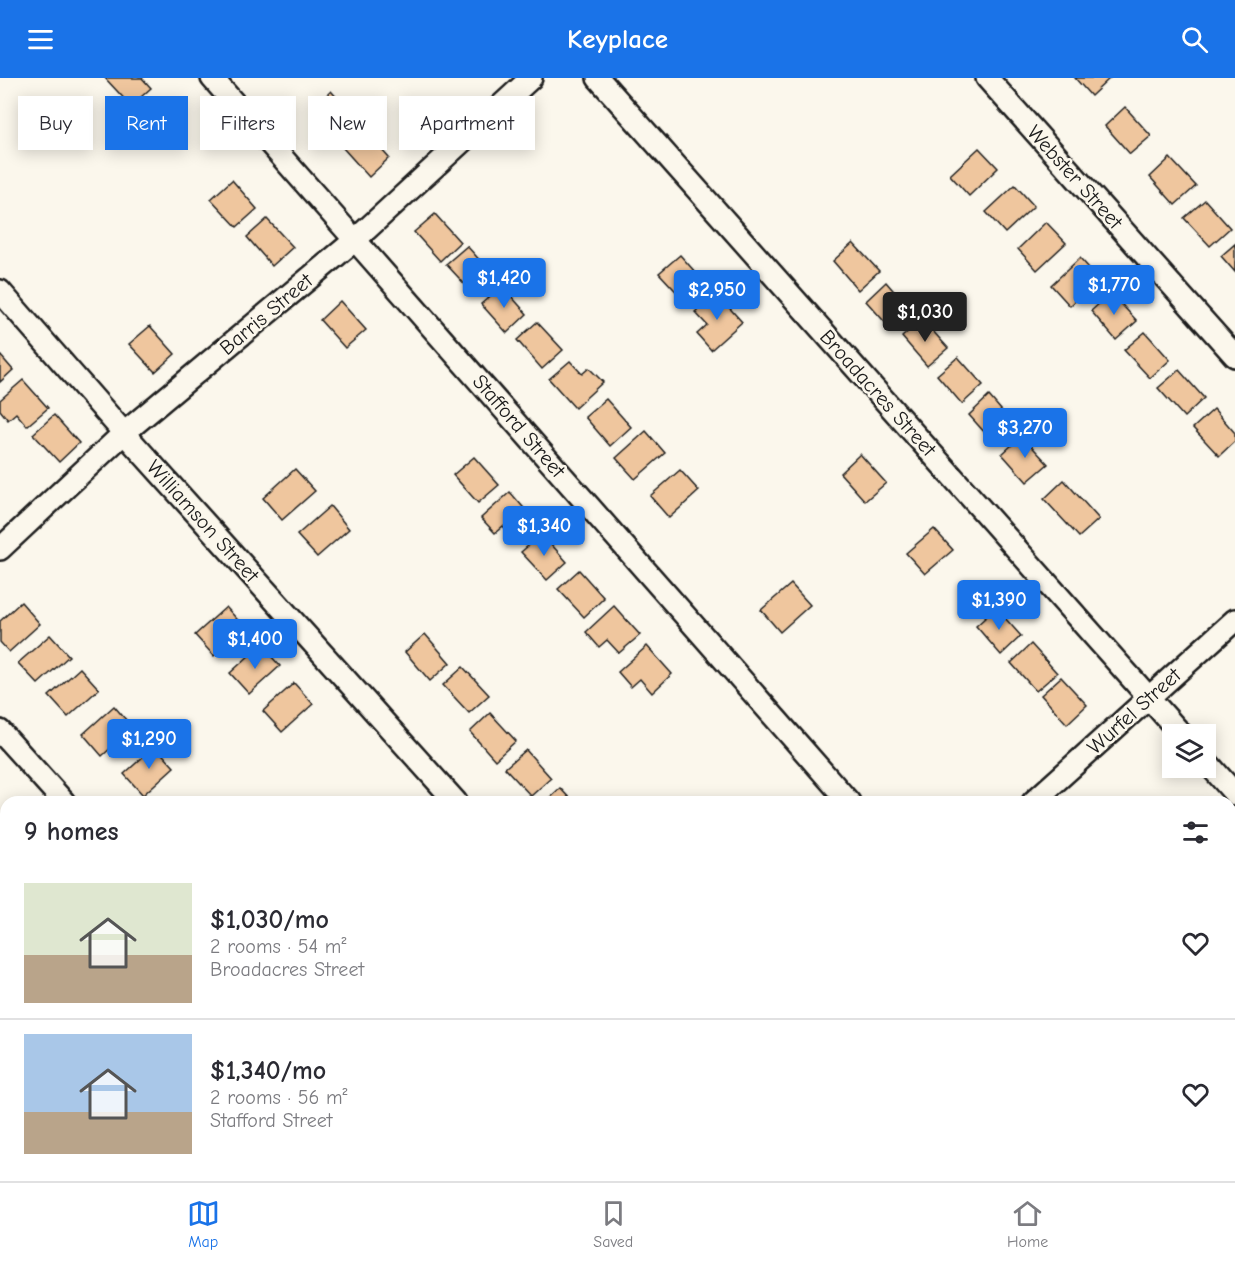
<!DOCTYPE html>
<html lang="en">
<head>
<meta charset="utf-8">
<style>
  :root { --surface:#fff; --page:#f7f7f7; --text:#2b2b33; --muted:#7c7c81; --line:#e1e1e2; --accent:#1a73e8 }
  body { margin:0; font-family:"Comic Neue",sans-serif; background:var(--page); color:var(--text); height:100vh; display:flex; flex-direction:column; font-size:22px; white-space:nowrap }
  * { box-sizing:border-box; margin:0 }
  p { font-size:20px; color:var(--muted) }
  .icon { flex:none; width:33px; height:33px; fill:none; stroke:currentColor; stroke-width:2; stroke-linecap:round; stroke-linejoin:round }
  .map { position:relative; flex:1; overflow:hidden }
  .details { position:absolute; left:0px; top:718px; width:1236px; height:386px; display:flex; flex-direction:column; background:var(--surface); border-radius:18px 18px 0 0; box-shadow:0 3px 15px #0003 }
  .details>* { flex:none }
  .hud { position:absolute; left:18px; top:18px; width:600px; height:54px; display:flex; gap:12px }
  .fabs { position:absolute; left:1162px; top:646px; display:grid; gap:12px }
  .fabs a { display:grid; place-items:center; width:54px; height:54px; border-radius:0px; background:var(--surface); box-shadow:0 3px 15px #0003; font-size:30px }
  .price { position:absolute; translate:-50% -51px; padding:0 14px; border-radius:6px; background:var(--accent); color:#fff; font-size:20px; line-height:39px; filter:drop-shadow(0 2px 3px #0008) }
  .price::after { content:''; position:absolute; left:50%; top:36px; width:18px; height:14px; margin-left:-9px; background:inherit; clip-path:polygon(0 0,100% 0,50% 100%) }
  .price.active { background:#222; color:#fff }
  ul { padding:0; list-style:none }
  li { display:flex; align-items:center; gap:18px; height:150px; padding:0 24px }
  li+li { border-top:2px solid var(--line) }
  li span { display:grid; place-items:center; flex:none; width:168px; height:120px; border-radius:0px; color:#555 }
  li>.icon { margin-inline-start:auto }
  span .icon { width:72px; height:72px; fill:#fffc; stroke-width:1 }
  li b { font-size:26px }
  h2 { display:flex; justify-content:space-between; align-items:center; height:72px; padding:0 24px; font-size:26px }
  .tag { padding:0 21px; border-radius:0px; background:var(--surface); box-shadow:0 3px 15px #0003; font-size:21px; line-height:54px }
  .tag.active { background:var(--accent); color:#fff }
  header { display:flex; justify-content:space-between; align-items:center; height:78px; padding:0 24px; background:var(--accent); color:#fff; font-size:27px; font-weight:700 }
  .tab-bar { display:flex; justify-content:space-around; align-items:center; height:84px; border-top:2px solid var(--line); background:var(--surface); font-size:16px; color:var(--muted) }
  .tab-bar a { display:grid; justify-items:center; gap:3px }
  .tab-bar .active { color:var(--accent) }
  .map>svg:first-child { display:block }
  .building { fill:#efc69e; stroke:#1c1c1c; stroke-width:1.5 }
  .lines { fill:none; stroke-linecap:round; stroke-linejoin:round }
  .minor-casing { stroke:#1c1c1c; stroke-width:26 }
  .secondary-casing { stroke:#1c1c1c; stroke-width:33 }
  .minor { stroke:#fbf7ec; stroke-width:21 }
  .secondary { stroke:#fbf7ec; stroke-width:28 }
  .labels { text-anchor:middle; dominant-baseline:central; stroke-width:5; stroke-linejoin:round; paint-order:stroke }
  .street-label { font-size:21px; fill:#1c1c1c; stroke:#fbf7ec }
</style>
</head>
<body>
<header><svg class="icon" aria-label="menu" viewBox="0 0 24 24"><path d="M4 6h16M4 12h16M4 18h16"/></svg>Keyplace<svg class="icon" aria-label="search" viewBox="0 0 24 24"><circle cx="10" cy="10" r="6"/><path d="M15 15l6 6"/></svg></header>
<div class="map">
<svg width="1235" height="1103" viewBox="0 0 1235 1103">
  <rect width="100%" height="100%" fill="#fbf7ec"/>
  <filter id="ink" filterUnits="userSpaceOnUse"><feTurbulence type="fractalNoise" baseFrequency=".0167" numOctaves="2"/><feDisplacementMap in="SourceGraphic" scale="12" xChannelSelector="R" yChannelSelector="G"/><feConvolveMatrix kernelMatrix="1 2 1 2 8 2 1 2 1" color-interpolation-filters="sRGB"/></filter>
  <g filter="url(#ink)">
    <g class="building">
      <polygon points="105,0 142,0 151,10 131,28"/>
      <polygon points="1075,0 1110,0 1091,18"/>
      <polygon points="331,13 357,42 336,60 311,32"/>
      <polygon points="1125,29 1151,58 1130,76 1105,48"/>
      <polygon points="364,52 389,80 369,99 343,70"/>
      <polygon points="979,70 998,90 969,118 950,97"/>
      <polygon points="1170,80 1196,108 1175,127 1150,99"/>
      <polygon points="232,102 257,131 237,149 211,121"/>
      <polygon points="1015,107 1034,128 1005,155 986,134"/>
      <polygon points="1205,122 1230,150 1210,168 1184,140"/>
      <polygon points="435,136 460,164 440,183 414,154"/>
      <polygon points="267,141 293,169 272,188 247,159"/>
      <polygon points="1046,144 1066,165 1037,192 1018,171"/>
      <polygon points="853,165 879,193 858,212 833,183"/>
      <polygon points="1235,166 1235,194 1221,178"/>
      <polygon points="467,168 492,196 472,214 446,186"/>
      <polygon points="680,177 705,205 685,223 659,195"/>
      <polygon points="1080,180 1099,201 1070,228 1051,207"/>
      <polygon points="886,204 911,233 891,251 866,223"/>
      <polygon points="502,208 527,236 507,255 481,226"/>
      <polygon points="716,215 742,244 711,272 697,256 707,247 695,234"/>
      <polygon points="1111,215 1137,243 1116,262 1091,233"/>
      <polygon points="340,223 366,252 345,270 320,242"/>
      <polygon points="922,241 948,270 927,288 902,259"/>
      <polygon points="537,244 563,272 542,291 517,262"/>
      <polygon points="150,248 175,276 155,294 129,266"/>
      <polygon points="1145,254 1170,282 1150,300 1124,272"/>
      <polygon points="0,277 13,292 0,304"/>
      <polygon points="958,279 983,307 962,326 937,297"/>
      <polygon points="570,283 582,296 589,290 603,304 575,330 549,301"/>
      <polygon points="1179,292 1204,320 1184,339 1158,310"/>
      <polygon points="23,302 48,330 27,348 16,335 8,342 0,332 0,322"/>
      <polygon points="989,318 1014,347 994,365 969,337"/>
      <polygon points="606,321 631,349 610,368 585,339"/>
      <polygon points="1214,331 1235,355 1235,363 1219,378 1193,350"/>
      <polygon points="54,337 79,365 59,384 33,356"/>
      <polygon points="646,353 665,375 635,401 616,380"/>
      <polygon points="1022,358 1048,386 1027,404 1002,376"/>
      <polygon points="860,376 886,405 865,423 840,395"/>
      <polygon points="474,379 499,407 478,425 453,397"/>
      <polygon points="295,391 315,413 282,442 263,420"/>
      <polygon points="680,392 699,413 669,440 650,418"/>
      <polygon points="1064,402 1099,441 1079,459 1044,421"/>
      <polygon points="510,414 535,443 515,461 503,448 495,455 481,440"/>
      <polygon points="330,428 349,451 317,479 297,457"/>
      <polygon points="934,451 953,472 925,496 906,475"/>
      <polygon points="542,456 567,484 547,502 521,474"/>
      <polygon points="579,492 604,520 584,539 558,511"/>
      <polygon points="791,506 810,527 780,554 761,532"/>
      <polygon points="21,524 40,546 9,574 0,564 0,543"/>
      <polygon points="614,528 640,557 619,575 607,562 599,569 586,554"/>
      <polygon points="226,529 245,550 214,578 195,557"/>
      <polygon points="996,530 1021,558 1001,577 976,548"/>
      <polygon points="425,556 450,585 430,603 405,574"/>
      <polygon points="50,557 69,578 38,606 18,585"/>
      <polygon points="1031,566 1057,595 1036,613 1011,585"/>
      <polygon points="261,567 280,588 249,616 230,595"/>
      <polygon points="647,568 672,596 652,615 640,601 631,609 618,594"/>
      <polygon points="463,589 489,617 469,635 443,607"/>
      <polygon points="80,590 99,611 68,639 49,618"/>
      <polygon points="1061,599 1087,627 1067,646 1041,617"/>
      <polygon points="294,605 313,626 282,654 263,633"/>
      <polygon points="114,628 133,650 102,678 83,656"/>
      <polygon points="490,635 516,663 495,682 470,654"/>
      <polygon points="155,668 174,689 143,717 124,696"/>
      <polygon points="526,672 551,700 531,718 505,690"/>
      <polygon points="560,710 573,724 545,724"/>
    </g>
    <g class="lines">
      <g class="minor-casing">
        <g id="minor">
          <polyline points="212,0 355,162 849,724"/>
          <polyline points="598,0 1182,657"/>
          <polyline points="987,0 1235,278"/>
          <polyline points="0,213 124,355 456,724"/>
          <polyline points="0,471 124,355 355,162 531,0"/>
          <polyline points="0,653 64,724"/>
          <polyline points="1206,683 1235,716"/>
          <polyline points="1033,724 1235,542"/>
          <polyline points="401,1098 406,1103"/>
          <polyline points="791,1098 796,1103"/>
          <polyline points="1178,1098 1182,1103"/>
          <polyline points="618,1103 623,1098"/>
        </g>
      </g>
      <g class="secondary-casing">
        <polyline id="secondary" points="0,1096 6,1103"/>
      </g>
      <use href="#minor" class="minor"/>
      <use href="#secondary" class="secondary"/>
    </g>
  </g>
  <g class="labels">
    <g class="street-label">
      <text transform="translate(1075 99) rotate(48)">Webster Street</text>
      <text transform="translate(266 236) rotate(-40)">Barris Street</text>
      <text transform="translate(878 315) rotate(48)">Broadacres Street</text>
      <text transform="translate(519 348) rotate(49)">Stafford Street</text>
      <text transform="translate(203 443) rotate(48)">Williamson Street</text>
      <text transform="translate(1134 633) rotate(-42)">Wurfel Street</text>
    </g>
  </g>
</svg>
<div class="fabs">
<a><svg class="icon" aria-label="layers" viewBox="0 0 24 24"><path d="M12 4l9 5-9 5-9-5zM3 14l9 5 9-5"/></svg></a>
</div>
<b class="price" style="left:504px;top:231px">$1,420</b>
<b class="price" style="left:1114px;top:238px">$1,770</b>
<b class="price" style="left:717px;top:243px">$2,950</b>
<b class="price active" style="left:925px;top:265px">$1,030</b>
<b class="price" style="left:1025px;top:381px">$3,270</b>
<b class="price" style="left:544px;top:479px">$1,340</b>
<b class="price" style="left:999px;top:553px">$1,390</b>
<b class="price" style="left:255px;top:592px">$1,400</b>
<b class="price" style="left:149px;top:692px">$1,290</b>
<div class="hud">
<a class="tag">Buy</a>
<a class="tag active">Rent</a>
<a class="tag">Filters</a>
<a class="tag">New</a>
<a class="tag">Apartment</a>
</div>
<section class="details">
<h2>9 homes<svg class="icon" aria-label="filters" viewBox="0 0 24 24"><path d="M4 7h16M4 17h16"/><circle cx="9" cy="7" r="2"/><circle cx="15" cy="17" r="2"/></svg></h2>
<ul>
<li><span style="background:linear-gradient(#dfe7d0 60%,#b9a48a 0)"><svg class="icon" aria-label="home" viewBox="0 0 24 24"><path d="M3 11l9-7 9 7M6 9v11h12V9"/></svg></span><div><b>$1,030/mo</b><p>2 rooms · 54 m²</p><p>Broadacres Street</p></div><svg class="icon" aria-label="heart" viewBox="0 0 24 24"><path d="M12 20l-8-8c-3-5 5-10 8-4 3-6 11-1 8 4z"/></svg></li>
<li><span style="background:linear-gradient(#a9c7e8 65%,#b9a48a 0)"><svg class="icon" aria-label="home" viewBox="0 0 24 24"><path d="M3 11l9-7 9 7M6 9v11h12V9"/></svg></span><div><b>$1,340/mo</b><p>2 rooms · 56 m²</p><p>Stafford Street</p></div><svg class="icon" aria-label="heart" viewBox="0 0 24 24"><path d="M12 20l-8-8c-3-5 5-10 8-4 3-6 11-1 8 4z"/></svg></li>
</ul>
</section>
</div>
<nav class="tab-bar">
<a class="active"><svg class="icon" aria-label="map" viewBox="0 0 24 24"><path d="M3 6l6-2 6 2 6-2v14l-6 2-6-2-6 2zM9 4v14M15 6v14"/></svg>Map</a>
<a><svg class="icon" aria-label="saved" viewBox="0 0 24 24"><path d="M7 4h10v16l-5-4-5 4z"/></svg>Saved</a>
<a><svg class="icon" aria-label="home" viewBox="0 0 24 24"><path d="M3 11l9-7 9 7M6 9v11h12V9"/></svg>Home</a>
</nav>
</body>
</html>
